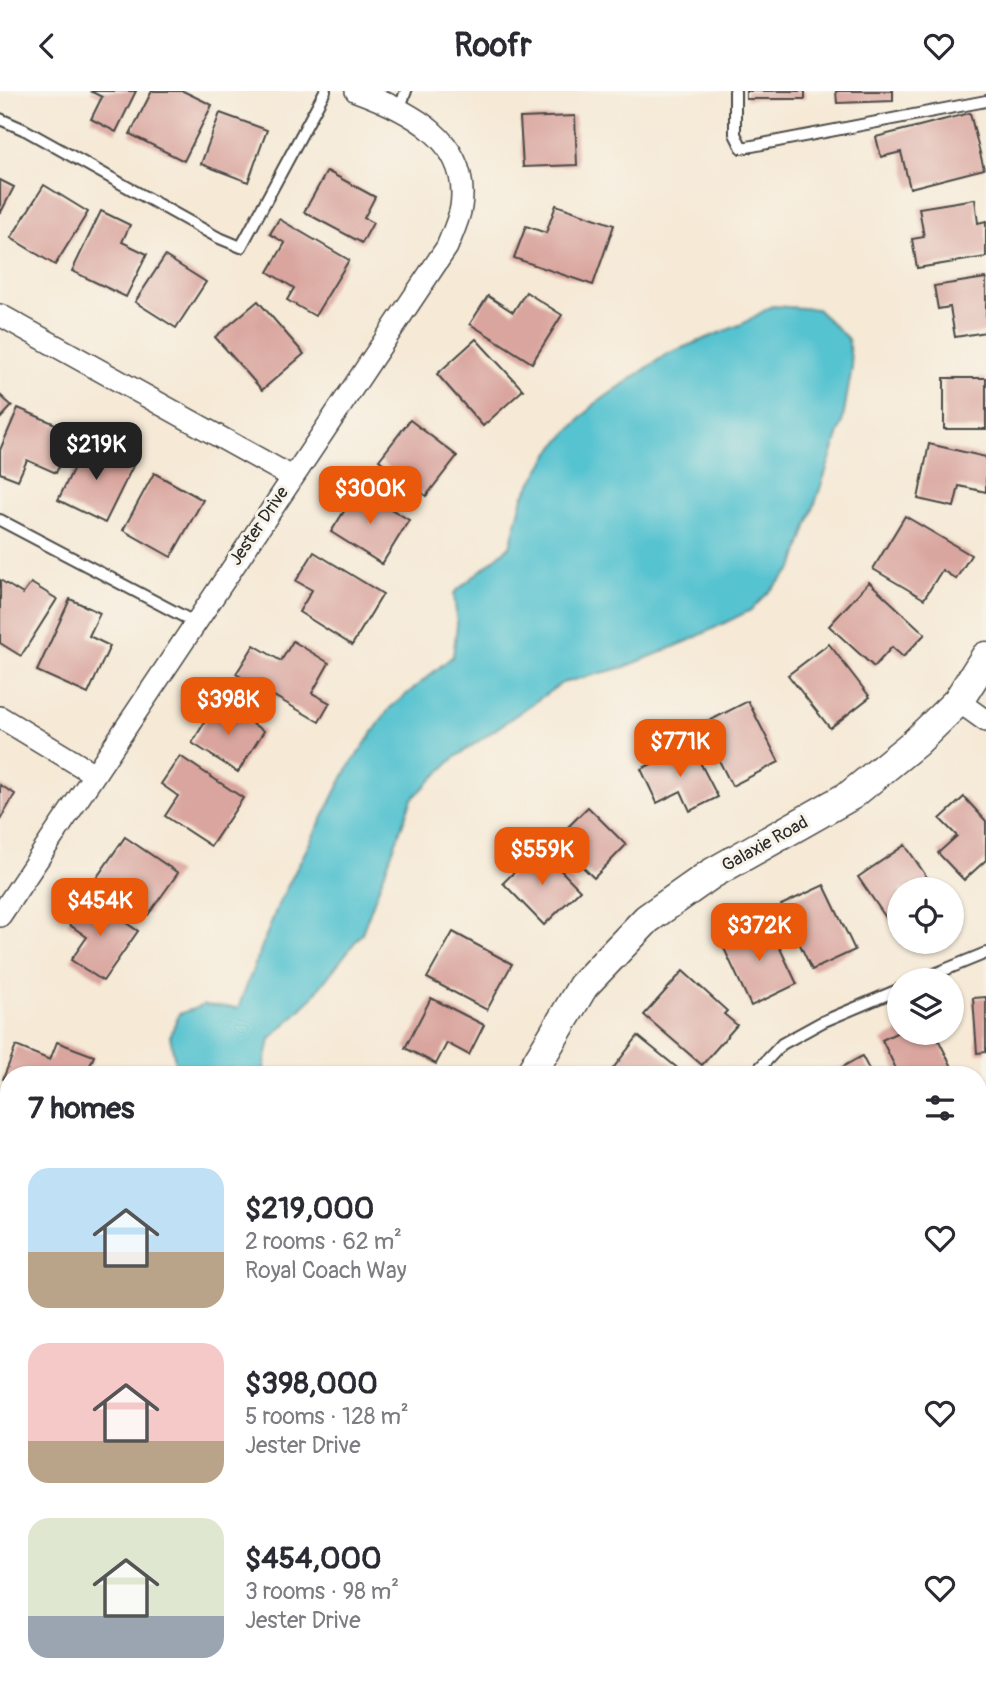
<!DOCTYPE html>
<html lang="en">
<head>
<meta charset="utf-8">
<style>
  :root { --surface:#fff; --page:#f7f7f7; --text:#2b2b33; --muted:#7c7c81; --accent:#ea580c }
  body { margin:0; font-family:Pangolin,sans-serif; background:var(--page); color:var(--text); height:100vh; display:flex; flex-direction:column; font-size:26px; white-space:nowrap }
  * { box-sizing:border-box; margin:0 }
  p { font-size:23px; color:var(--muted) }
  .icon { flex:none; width:38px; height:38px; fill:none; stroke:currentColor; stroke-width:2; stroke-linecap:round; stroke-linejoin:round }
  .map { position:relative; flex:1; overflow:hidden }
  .side { position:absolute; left:0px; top:975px; width:987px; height:625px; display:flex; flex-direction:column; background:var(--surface); border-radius:28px 28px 0 0; box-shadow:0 2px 5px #0004 }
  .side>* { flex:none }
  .tools { position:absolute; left:887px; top:786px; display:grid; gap:14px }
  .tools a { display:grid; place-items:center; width:77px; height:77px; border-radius:50%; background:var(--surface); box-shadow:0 2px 5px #0004; font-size:35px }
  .price { position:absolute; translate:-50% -60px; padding:0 16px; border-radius:14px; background:var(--accent); color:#fff; font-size:23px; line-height:46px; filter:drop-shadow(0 2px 4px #0008) }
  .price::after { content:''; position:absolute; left:50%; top:42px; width:21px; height:16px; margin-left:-10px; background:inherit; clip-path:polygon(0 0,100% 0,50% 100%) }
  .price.on { background:#222; color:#fff }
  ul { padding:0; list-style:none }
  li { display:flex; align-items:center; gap:21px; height:175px; padding:0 28px }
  li span { display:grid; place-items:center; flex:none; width:196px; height:140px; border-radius:21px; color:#555 }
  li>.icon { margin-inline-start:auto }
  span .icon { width:84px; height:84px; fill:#fffc; stroke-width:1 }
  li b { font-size:30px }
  h2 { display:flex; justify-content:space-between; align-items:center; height:84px; padding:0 28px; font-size:30px }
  header { display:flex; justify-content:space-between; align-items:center; height:91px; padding:0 28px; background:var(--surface); font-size:32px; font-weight:700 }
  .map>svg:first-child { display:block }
  .water { fill:#57c3d0; stroke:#41777e; stroke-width:2 }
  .building { fill:#d9a59e }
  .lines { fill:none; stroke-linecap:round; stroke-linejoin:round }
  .lane-casing { stroke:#494845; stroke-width:14 }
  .street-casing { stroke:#494845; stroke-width:24 }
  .secondary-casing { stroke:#494845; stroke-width:33 }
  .lane { stroke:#fff; stroke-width:10 }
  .street { stroke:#fff; stroke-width:21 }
  .secondary { stroke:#fff; stroke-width:30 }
  .labels { text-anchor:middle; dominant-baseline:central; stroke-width:6; stroke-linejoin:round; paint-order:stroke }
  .street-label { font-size:18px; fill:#2b2b2b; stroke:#f7f3e8 }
</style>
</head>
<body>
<header><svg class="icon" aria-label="back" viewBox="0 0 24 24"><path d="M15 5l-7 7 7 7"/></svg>Roofr<svg class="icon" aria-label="heart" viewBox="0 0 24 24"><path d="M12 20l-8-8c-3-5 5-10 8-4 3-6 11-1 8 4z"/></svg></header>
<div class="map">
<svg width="986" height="1598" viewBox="0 0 986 1598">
  <rect width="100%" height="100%" fill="#f7f3e8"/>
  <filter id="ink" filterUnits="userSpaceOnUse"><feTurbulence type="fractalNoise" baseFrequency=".0143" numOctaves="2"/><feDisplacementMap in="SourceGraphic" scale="14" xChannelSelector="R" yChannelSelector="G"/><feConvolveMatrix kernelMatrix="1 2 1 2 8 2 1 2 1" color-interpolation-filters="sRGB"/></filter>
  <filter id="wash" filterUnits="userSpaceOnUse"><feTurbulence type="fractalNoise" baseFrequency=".00686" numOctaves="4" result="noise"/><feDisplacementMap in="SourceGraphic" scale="28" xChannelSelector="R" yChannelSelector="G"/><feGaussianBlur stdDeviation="1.57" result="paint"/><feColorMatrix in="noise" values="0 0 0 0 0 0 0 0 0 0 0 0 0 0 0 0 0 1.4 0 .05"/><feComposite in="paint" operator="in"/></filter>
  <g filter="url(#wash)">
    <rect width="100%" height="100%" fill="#f6e9d6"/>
    <g class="water">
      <polygon points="772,215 817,218 848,248 852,276 842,333 793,477 751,519 688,550 625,576 562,592 453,668 412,708 362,842 309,910 270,948 263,983 172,983 176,975 170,945 179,923 204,914 238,917 278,814 348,677 390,617 453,565 457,534 454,502 510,455 523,406 553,357 595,313 667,263 742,233"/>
      <polygon points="46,1591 295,1591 297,1598 45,1598"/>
    </g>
    <g id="blocks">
      <g class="building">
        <polygon points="90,0 136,0 116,41 91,28 102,6"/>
        <polygon points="152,0 183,0 212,14 184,70 130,43"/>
        <rect x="746" y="0" width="59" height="8"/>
        <polygon points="836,0 893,0 893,10 837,12"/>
        <polygon points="220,22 267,39 248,91 201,73"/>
        <polygon points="970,22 984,78 910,97 901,61 881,66 876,46"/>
        <polygon points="575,25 577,74 523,76 520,27"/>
        <polygon points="327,80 375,106 364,127 373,132 362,152 304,121"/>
        <polygon points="0,89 14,96 0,123"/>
        <polygon points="44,94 88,121 55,174 11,147"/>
        <polygon points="975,108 978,132 986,130 986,166 917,177 912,148 924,146 919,117"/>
        <polygon points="556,114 614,134 593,194 514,167 526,135 546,142"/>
        <polygon points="101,120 130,134 122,151 147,163 126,206 72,180"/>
        <polygon points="279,128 349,169 315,225 287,209 294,197 268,181 285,152 270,143"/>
        <polygon points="165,165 206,191 176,237 135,211"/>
        <polygon points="986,187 986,241 955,246 950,216 938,218 934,195"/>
        <polygon points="526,201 562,224 532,272 470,233 488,205 513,221"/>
        <polygon points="258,210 304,263 262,299 215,246"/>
        <polygon points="476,248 523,299 483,335 437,283"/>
        <rect x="944" y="287" width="42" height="51"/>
        <polygon points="0,304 12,315 0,328"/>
        <polygon points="18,317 74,341 56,382 27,369 18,389 0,382 0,359"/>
        <polygon points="410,329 457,365 426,405 379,369"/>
        <polygon points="87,350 134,373 105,432 58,409"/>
        <polygon points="929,353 986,366 986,401 959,395 954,416 918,408"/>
        <polygon points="154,382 203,409 171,466 123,439"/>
        <polygon points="358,398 409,429 382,473 331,441"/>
        <polygon points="905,425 971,464 956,488 942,479 924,508 873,478"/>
        <polygon points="314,461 383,503 352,554 299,521 312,499 296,490"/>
        <polygon points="0,489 23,503 31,492 57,508 21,565 0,552"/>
        <polygon points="869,491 925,543 903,566 892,556 874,576 829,535"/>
        <polygon points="70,508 100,522 89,545 110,555 88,603 37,580"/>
        <polygon points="293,550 329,572 312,602 330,612 319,631 236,583 254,554 281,570"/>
        <polygon points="829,553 870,606 830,637 788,584"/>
        <polygon points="748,610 779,671 732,695 701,634"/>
        <polygon points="217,611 264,640 238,681 192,652"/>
        <polygon points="691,654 718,706 690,720 681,700 657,712 641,678"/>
        <polygon points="180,665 243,707 211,755 165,725 178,705 161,693"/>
        <polygon points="0,694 15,703 0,729"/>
        <polygon points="964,706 986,730 986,769 964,789 938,762 957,745 940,728"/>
        <polygon points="588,716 626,754 594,787 555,749"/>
        <polygon points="125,746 178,782 148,824 95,789"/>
        <polygon points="905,754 935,798 900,798 900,847 858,786"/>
        <polygon points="539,757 580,799 544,834 503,792"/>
        <polygon points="824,794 855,859 812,879 781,814"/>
        <polygon points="86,805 138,840 103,890 71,869 87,846 67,832"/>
        <polygon points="767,830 797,893 751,915 721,851"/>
        <polygon points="453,841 512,873 487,919 427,887"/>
        <polygon points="683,880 727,920 724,923 737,934 702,974 644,924"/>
        <polygon points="986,906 986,961 977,962 973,907"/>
        <polygon points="431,907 484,934 469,964 447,952 436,973 405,957"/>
        <polygon points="900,940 935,942 956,984 899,984 882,949"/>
        <polygon points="638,945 686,984 608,984"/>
        <polygon points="57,951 94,965 86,984 9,984 9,990 3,988 16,955 50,969"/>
        <polygon points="862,965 872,984 828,984"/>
        <polygon points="0,1017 9,1022 9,1088 0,1083"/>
        <polygon points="978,1126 986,1130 986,1153 981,1163 986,1166 986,1198 978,1194"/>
        <polygon points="9,1265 9,1296 8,1296 0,1267"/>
        <polygon points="0,1522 9,1533 9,1549 0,1556"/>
        <polygon points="347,1591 409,1591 410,1597 348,1598"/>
      </g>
    </g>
  </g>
  <g filter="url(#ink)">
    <use href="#blocks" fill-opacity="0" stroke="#494845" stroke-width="2"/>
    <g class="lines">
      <g class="lane-casing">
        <g id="lane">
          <polyline points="735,0 735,43 742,57 986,10"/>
          <polyline points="400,16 406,0"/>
          <polyline points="0,28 25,39 217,146 241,156 325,0"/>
          <polyline points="0,429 194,531"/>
          <polyline points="920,889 986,862"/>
          <polyline points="753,984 782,953 822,931 900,898"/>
          <polyline points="0,1125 9,1133"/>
          <polyline points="0,1186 9,1176"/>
          <polyline points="978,1577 986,1577"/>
          <polyline points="717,1591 723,1598"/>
          <polyline points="819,1598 844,1591"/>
        </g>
      </g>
      <g class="street-casing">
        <g id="street">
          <polyline points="0,224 292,386"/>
          <polyline points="958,610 986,630"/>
          <polyline points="0,626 94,683"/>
          <path d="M 0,825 L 447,156 C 452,143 459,129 461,116 C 471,49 408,19 356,0"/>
          <polyline points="978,1051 986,1048"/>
        </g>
      </g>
      <g class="secondary-casing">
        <g id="secondary">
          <polyline points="530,984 583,895 647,828 711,783 851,704 916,651 958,610 986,566"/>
          <polyline points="978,1388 986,1389"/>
          <polyline points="0,1423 9,1419"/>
          <polyline points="508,1591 511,1598"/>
        </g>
      </g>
      <use href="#lane" class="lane"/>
      <use href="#street" class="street"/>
      <use href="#secondary" class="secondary"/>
    </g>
  </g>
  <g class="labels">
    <g class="street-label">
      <text transform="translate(259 435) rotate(-56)">Jester Drive</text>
      <text transform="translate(765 753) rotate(-29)">Galaxie Road</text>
    </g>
  </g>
</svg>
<div class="tools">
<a><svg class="icon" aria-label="locate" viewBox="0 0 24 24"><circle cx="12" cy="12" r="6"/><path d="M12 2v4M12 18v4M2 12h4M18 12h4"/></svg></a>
<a><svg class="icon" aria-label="layers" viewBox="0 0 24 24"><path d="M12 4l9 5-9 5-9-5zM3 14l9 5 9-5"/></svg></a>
</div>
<b class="price on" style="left:96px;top:391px">$219K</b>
<b class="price" style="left:370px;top:435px">$300K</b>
<b class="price" style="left:228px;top:646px">$398K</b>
<b class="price" style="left:680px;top:688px">$771K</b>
<b class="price" style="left:542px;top:796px">$559K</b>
<b class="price" style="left:100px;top:847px">$454K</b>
<b class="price" style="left:759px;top:872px">$372K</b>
<section class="side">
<h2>7 homes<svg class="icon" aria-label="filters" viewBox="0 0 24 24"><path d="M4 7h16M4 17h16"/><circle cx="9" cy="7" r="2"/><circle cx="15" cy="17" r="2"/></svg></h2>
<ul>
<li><span style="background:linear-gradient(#bfe0f5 60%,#b9a48a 0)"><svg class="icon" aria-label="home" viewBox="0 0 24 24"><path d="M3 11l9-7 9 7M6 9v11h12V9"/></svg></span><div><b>$219,000</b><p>2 rooms · 62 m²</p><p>Royal Coach Way</p></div><svg class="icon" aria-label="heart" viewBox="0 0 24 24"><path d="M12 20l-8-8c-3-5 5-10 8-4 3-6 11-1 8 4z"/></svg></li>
<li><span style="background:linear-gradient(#f6c9c9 70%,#b9a48a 0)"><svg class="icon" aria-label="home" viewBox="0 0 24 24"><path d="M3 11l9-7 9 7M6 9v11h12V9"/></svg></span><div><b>$398,000</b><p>5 rooms · 128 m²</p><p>Jester Drive</p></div><svg class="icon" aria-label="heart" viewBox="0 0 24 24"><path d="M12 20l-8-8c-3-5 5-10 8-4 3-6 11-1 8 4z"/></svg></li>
<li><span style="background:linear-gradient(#dfe7d0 70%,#9aa5b1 0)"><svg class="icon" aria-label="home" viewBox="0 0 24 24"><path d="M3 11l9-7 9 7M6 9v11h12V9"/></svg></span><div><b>$454,000</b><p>3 rooms · 98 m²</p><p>Jester Drive</p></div><svg class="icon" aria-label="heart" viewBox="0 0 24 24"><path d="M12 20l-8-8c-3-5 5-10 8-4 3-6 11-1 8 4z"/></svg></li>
</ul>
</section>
</div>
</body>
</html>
